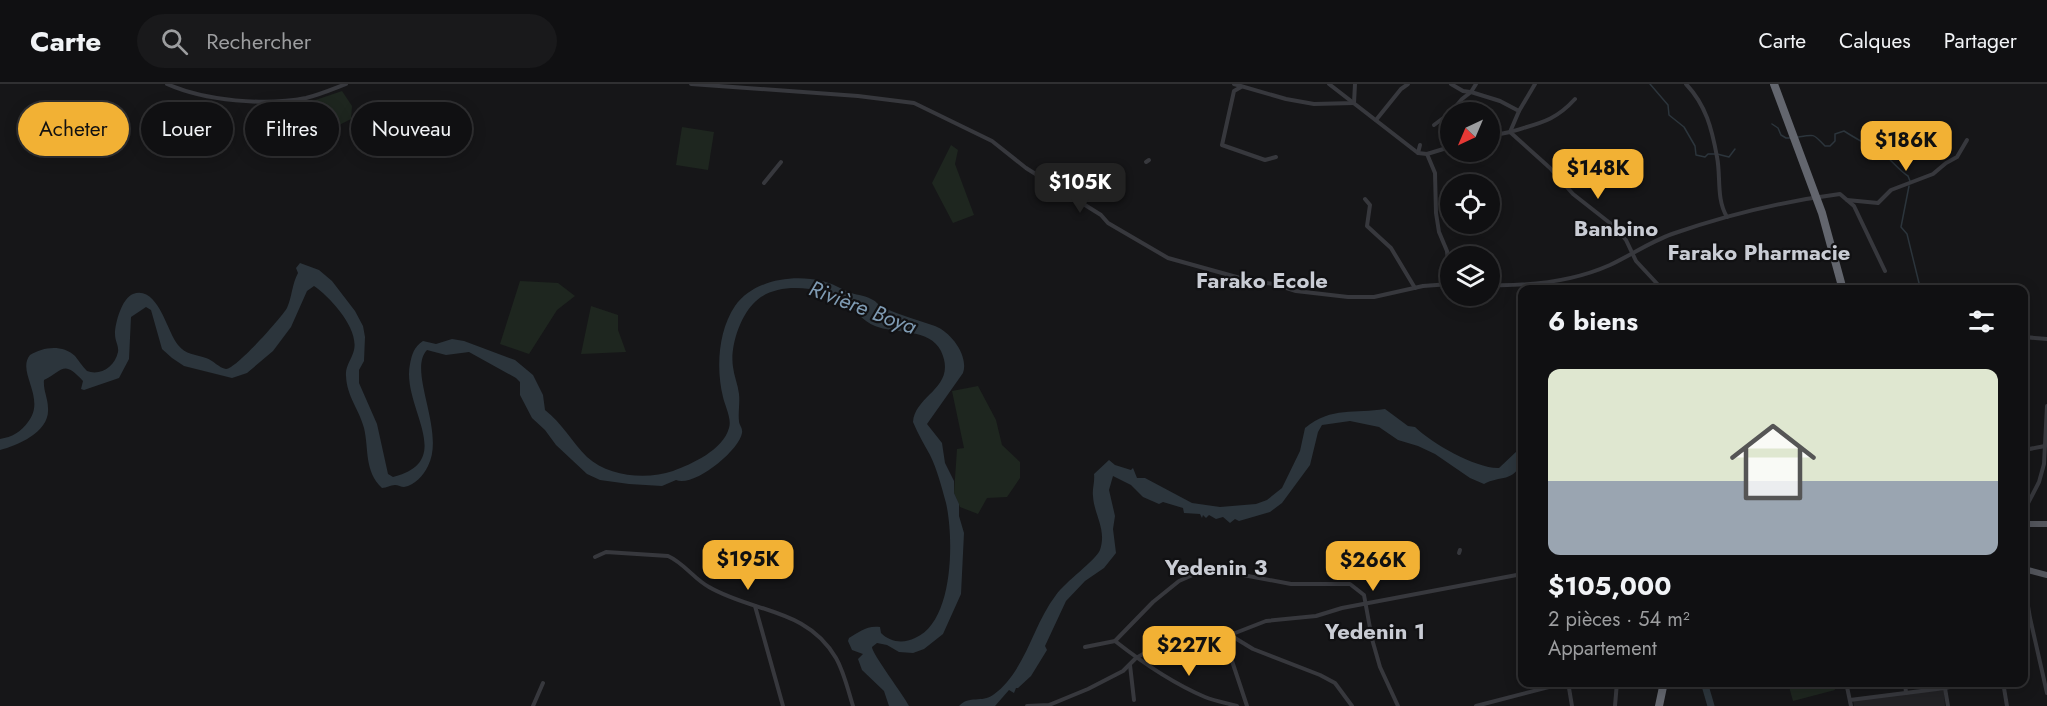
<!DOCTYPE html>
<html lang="fr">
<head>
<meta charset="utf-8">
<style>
  :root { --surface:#101012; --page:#19191b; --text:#f1f3f6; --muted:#9c9d9f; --line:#303032; --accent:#f2b134 }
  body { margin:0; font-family:Jost,sans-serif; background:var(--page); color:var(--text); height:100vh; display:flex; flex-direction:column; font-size:22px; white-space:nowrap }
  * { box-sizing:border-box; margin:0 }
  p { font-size:20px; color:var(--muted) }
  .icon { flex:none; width:33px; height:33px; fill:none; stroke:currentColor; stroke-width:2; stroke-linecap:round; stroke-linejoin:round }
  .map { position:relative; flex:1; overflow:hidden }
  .details { position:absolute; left:1518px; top:201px; width:510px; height:402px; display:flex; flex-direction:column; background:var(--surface); border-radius:12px; box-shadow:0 3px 15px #0003,0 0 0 2px var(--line) }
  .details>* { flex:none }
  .banner { position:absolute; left:18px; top:18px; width:570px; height:54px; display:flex; gap:12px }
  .needle { width:39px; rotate:224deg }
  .buttons { position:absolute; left:1440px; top:18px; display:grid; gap:12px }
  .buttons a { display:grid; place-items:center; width:60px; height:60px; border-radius:50%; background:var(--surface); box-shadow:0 3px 15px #0003,0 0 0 2px var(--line); font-size:30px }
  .price { position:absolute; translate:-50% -51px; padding:0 14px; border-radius:12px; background:var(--accent); color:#111; font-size:20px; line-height:39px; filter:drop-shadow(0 2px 3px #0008) }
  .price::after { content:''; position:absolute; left:50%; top:36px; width:18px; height:14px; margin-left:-9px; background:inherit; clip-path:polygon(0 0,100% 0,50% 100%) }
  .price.on { background:#222; color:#fff }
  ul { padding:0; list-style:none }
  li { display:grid; align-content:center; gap:12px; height:318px; padding:0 30px }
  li+li { border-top:2px solid var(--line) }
  li span { display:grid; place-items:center; height:186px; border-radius:12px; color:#555 }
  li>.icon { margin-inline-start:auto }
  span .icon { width:108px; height:108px; fill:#fffc; stroke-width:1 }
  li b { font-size:26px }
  h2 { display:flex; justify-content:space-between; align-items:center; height:72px; padding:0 30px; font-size:26px }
  .tag { padding:0 21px; border-radius:27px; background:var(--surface); box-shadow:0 3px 15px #0003,0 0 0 2px var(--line); font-size:21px; line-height:54px }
  .tag.on { background:var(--accent); color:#111 }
  header { display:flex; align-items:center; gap:36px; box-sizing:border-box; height:84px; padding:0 30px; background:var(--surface); border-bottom:2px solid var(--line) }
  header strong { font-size:28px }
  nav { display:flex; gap:33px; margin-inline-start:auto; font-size:21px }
  .search { width:420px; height:54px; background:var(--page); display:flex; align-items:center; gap:15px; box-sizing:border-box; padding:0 21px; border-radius:33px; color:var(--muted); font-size:22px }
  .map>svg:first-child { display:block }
  .built { fill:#222225 }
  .green { fill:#1e261f }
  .water { fill:#2c353c }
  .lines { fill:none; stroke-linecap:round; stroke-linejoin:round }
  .stream { stroke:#2c353c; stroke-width:1.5 }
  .river { stroke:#2c353c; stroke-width:7 }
  .street { stroke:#37383d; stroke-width:4 }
  .primary { stroke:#53555c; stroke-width:6 }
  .highway { stroke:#63666e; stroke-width:8 }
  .labels { text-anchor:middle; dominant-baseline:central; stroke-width:4.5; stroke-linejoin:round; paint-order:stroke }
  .neighbourhood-label { font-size:22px; font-weight:bold; fill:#c9ccd4; stroke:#111113 }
  .water-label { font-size:22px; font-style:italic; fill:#7f9bb3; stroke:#111113 }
</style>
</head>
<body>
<header>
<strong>Carte</strong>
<div class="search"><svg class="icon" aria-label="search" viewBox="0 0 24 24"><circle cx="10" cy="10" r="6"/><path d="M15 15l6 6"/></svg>Rechercher</div>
<nav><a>Carte</a><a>Calques</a><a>Partager</a></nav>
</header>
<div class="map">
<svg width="2047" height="622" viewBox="0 0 2047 622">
  <rect width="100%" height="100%" fill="#161618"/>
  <polygon class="built" points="1944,606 1945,622 1854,622 1853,615"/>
  <g class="green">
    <polygon points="342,7 352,22 351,35 306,58 289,25"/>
    <polygon points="682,43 714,48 708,86 676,81"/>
    <polygon points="951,61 958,66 955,80 974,131 953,139 932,99"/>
    <polygon points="520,197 558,199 575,212 557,226 529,270 500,260"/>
    <polygon points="591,222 618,231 618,246 626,268 581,270"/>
    <polygon points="978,302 996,336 1002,361 1020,378 1020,394 1007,413 987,414 978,430 960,423 954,409 957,365 964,364 952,307"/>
    <polygon points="1788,599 1833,599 1835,606 1793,617"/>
  </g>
  <g class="water">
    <path d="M 300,179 L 319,186 L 332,197 L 355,227 L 363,242 L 365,253 L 364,277 L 359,286 L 359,299 L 377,340 L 388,390 L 393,393 C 458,377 401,323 410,280 C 412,270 414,263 423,257 L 436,260 L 452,255 L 464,257 L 515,276 L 533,291 L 543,311 L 545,326 C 562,339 572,358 587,373 C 609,393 647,396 673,387 C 692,380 723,366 729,344 C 732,335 725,322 723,313 C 716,285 718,247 735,222 C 753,196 793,190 822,197 C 832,199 841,205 851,209 C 858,211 867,212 873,216 C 877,218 879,222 884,224 C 900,231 918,236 935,242 C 951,248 969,272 963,289 L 927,340 L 942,359 L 945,379 L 954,397 L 954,409 L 959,420 L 959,432 L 964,449 L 961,510 L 943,550 L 924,565 L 913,569 L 899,568 L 887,561 L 877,559 L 872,563 C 872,570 903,610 909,622 L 889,622 L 884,607 L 862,586 L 858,575 L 863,570 L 852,566 L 848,557 L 849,554 C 859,548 867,541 880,543 L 881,549 C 890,558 903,560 915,554 C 954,538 954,454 946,419 C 942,404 937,385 930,371 C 924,360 918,350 913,338 C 915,310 958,304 941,267 C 930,244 894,250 875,242 C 863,237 856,227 846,219 C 823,202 774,196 753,220 C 739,235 730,264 733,283 C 734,292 738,301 739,310 C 740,319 738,329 739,337 C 739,341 743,344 742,349 C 739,367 693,404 676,396 L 662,402 L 629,400 L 600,396 L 587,390 L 556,361 L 545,346 L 532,334 L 520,311 L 520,298 L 516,294 L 469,268 L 446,271 L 427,266 C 407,287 446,347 428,382 C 423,392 415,401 404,403 C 401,403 398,401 395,401 C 390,401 387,404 382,404 C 364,387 369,365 364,344 C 359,325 347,313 346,292 C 345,282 352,275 354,266 C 359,244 330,213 314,202 L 307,207 L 291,243 L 273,267 L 247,289 L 232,294 L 184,282 L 172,274 L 162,265 L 151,226 L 146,223 L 131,233 L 129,275 L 119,294 L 84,306 L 81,305 L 83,297 C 63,275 63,287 44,296 C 43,306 48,314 48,324 C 50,348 18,361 0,366 L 0,355 C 12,353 21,348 28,338 C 47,314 16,288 30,271 C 43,263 62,260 75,272 C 79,277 82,282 87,287 C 100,292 115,283 118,268 C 119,262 115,257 115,250 C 115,239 122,214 133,210 C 158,201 167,248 178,261 C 186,271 195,270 206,274 C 213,276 219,284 226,285 C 235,286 282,233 287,224 C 292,213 292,200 298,189 L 296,184 Z"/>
    <path d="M 1522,324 L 1522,377 C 1514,399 1500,391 1484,400 L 1470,394 L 1435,370 L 1418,362 L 1398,356 L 1379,343 L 1350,337 L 1322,341 L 1318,348 L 1310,381 L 1282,419 L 1270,428 L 1239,437 L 1235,435 L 1230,439 L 1223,433 L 1216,435 L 1209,431 L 1206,434 L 1203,431 L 1202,434 L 1200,430 L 1184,429 L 1183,424 L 1163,418 L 1159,420 L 1143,413 L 1131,401 L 1113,392 L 1109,406 L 1115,432 L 1113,445 L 1116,469 L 1104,484 L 1085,497 L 1066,517 L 1045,562 L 1047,566 L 1031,592 L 1018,604 L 1016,604 L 1014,609 L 1009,606 L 995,622 L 959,622 C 969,611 982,619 993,611 C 1026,587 1032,542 1056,511 C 1065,498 1096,476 1100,466 C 1107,445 1094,431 1093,412 C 1092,405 1095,398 1094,390 L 1109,376 L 1115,381 L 1131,386 L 1133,384 L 1137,394 L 1145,394 L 1192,419 L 1220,423 L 1256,420 L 1267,416 L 1282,404 L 1300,367 L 1305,344 C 1332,322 1355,330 1385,325 L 1408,342 L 1415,343 C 1431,359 1477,385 1499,384 L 1518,366 Z"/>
  </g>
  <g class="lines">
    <g class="stream">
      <polyline points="1650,0 1668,21 1669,31 1684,43 1695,62 1696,71 1705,73 1708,70 1715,70"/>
      <polyline points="1772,40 1778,44 1781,51 1786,54 1791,54"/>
      <path d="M 1798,53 C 1816,50 1813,50 1825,62 L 1830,62 L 1835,57 L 1835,50 L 1844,47 C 1858,56 1874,64 1888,74 C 1895,80 1900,87 1908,92 L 1910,97"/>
      <polyline points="1717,70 1729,73 1735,65"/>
      <polyline points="1909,102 1901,143 1907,150 1919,199 1928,206"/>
    </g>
    <polyline class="river" points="1704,598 1711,622"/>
    <g class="street">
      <path d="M 167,0 C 205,17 265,22 306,14 C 319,11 333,5 346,0"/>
      <polyline points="691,0 858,12 914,19 992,57 1026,84 1101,131 1108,139 1168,174 1251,197 1274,200 1296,207 1348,213 1374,213 1423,202 1450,200"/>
      <polyline points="1234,0 1286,15 1314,20 1354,19 1355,0"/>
      <polyline points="1329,0 1418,69 1427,70 1450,63"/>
      <polyline points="1451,0 1463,7 1470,8"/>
      <polyline points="1476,0 1471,8 1500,17 1519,27 1510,48 1490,52"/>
      <path d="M 1686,0 C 1706,21 1712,45 1717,73 C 1721,92 1716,115 1727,133"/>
      <polyline points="1241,3 1234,7 1222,61 1265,76 1276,73"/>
      <path d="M 1575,15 C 1554,38 1539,39 1510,48 L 1550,84 L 1573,110 L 1615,143 L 1626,156 L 1636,177 L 1663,206"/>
      <polyline points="1519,27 1535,0"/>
      <polyline points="1451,28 1462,15 1471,8"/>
      <polyline points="1376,36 1401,5 1408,0"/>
      <polyline points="1434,41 1450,29"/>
      <polyline points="1418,69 1420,61"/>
      <polyline points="1427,70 1435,89 1436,129 1439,148 1447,167 1450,196"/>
      <polyline points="1146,78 1149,76"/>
      <polyline points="764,99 781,78"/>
      <polyline points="1365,115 1370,121 1367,142 1391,164 1415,204"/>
      <polyline points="1847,116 1878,119 1891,106 1933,90 1946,79 1957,73 1967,56"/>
      <path d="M 1490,201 C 1529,202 1574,197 1610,181 C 1631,171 1650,158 1672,150 C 1724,132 1785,117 1840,110 L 1854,122 L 1885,187"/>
      <polyline points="2024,253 2047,255"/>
      <polyline points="2024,366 2045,362"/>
      <polyline points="2024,427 2039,398 2044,380 2047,322"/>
      <polyline points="1459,469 1460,466"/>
      <path d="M 595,473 L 606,468 L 668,472 C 684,479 694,495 709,503 C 754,529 807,524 836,574 C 844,588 848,606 853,622"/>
      <polyline points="2024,498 2030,534 2024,536"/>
      <polyline points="755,522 783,622"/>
      <polyline points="2030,534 2047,609"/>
      <polyline points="1085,563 1115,557"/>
      <polyline points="1130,581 1134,616"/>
      <polyline points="1568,598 1572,622"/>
      <polyline points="1846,598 1851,622"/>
      <polyline points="1905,598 1906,609"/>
      <polyline points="2003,598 2007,622"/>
      <polyline points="1945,604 1948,622"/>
      <polyline points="1850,616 1945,604 1972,598"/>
      <polyline points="533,622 543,599"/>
      <polyline points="1027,622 1049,621 1088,605 1123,587 1136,574 1170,555 1203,545 1230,551 1253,565 1320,591 1335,599 1352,622"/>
      <path d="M 1237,622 C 1226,619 1215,617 1205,613 C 1172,599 1143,579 1115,557 L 1153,518 L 1179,497 L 1195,490 L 1222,487 L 1291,500 L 1350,500 L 1364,511 L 1372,555 L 1380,583 L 1398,622"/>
      <polyline points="1247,622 1227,562 1230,551 1266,537 1316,532 1342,524 1522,490"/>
      <polyline points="1476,622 1568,598"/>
      <polyline points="1615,622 1617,598"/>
    </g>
    <g class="primary">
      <polyline points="2024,440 2047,440"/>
      <polyline points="2024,485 2047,491"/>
    </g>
    <g class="highway">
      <polyline points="1774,0 1822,129 1843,206"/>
      <polyline points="1659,622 1664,598"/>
    </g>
  </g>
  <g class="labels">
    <g class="neighbourhood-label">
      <text x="1616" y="144">Banbino</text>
      <text x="1759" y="168">Farako Pharmacie</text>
      <text x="1262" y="196">Farako Ecole</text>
      <text x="1216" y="483">Yedenin 3</text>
      <text x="1375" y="547">Yedenin 1</text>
    </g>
    <g class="water-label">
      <text transform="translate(863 223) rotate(21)">Rivière Boya</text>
    </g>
  </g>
</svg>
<div class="buttons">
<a><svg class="needle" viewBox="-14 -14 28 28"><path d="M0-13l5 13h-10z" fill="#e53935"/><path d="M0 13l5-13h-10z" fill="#9c9d9f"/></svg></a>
<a><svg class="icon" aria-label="locate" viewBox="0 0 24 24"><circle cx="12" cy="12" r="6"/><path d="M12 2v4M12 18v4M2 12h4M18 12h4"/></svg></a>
<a><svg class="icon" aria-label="layers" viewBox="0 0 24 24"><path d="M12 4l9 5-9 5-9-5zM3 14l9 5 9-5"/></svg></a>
</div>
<b class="price" style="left:1906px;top:88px">$186K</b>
<b class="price" style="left:1598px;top:116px">$148K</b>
<b class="price on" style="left:1080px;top:130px">$105K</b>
<b class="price" style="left:748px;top:507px">$195K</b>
<b class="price" style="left:1373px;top:508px">$266K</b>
<b class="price" style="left:1189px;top:593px">$227K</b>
<div class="banner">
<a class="tag on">Acheter</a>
<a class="tag">Louer</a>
<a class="tag">Filtres</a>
<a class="tag">Nouveau</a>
</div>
<section class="details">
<h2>6 biens<svg class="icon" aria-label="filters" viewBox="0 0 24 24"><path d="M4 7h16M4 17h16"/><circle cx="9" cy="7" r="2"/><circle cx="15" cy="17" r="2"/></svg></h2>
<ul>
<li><span style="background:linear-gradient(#dfe7d0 60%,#9aa5b1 0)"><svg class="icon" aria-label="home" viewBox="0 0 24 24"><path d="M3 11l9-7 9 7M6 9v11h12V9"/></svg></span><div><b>$105,000</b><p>2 pièces · 54 m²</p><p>Appartement</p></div></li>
</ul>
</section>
</div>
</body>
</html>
